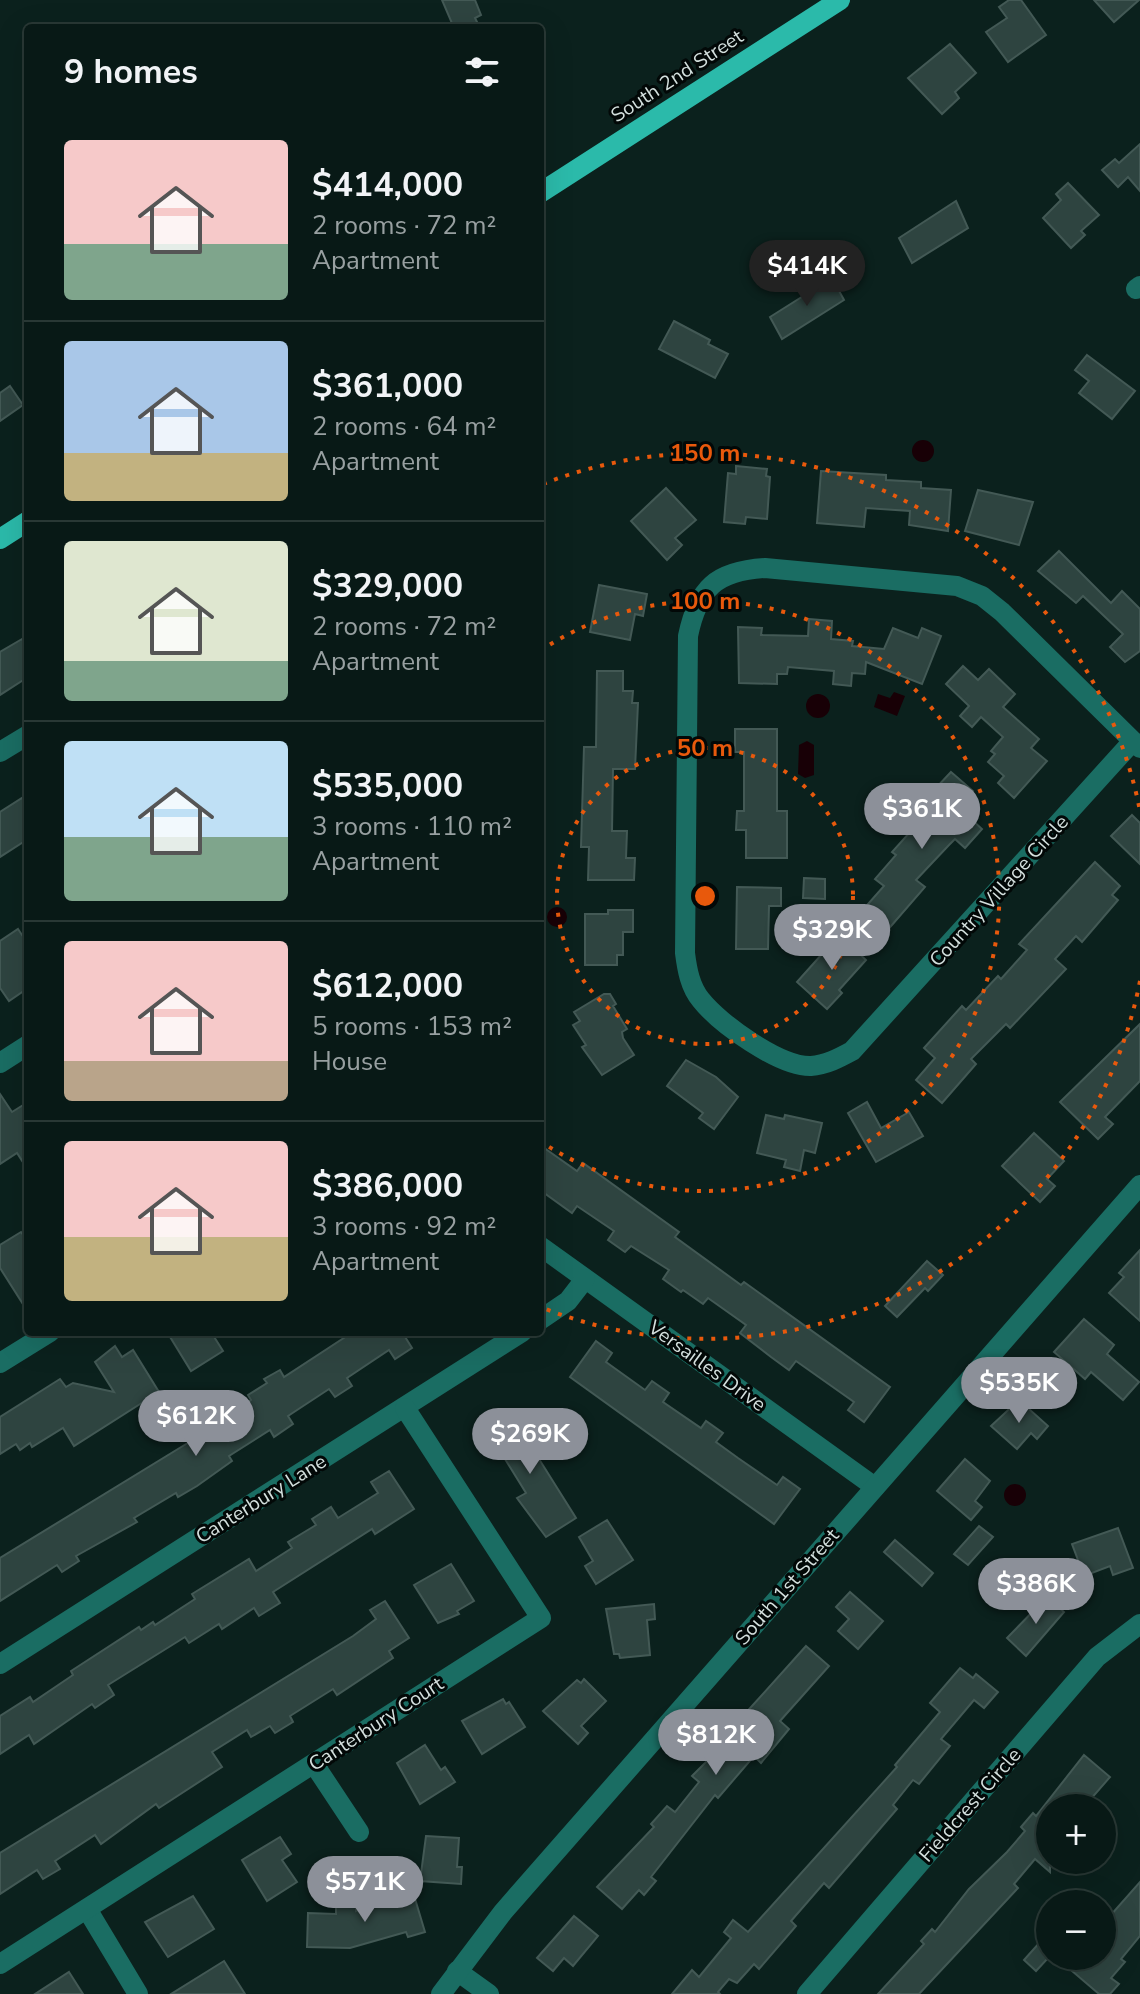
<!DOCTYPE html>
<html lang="en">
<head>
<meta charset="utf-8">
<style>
  :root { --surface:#081916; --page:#162623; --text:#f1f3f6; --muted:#98a0a1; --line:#293835; --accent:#8c9099 }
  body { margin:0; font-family:"Nunito Sans",sans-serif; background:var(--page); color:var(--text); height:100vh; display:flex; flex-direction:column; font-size:30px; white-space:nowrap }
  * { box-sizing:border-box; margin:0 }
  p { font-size:26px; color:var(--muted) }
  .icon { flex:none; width:44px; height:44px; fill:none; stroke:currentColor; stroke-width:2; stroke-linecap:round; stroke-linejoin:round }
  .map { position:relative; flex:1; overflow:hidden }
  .drawer { position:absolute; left:24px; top:24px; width:520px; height:1312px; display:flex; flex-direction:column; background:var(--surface); border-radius:8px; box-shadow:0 8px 32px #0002,0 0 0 2px var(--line) }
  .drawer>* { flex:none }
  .tools { position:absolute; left:1036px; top:1794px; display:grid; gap:16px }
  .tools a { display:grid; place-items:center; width:80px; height:80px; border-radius:50%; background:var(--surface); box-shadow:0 8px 32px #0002,0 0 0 2px var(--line); font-size:40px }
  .price { position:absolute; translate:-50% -68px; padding:0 18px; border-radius:28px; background:var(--accent); color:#fff; font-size:26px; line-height:52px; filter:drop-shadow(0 2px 4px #0008) }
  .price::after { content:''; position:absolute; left:50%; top:48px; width:24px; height:18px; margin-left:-12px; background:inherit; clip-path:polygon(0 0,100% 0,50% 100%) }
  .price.active { background:#222; color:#fff }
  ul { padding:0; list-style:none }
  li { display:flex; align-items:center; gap:24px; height:200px; padding:0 40px }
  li+li { border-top:2px solid var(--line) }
  li span { display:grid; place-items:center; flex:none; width:224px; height:160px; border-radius:8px; color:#555 }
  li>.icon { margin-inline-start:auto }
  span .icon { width:96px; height:96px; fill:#fffc; stroke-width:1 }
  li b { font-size:34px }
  h2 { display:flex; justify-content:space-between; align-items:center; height:96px; padding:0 40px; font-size:34px }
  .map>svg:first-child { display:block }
  .water { fill:#180006 }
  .building { fill:#2e4440; stroke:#435955; stroke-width:2 }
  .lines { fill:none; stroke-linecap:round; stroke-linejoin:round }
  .minor { stroke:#1a6d63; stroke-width:20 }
  .major { stroke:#2bbaaa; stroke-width:20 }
  .ring { fill:none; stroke:#e8590c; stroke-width:4; stroke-dasharray:4 8 }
  .labels { text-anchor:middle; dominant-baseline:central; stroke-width:6; stroke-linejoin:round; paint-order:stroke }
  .street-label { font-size:20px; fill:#d3dfdd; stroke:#020807 }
  .centre { fill:#e8590c; stroke:#020807; stroke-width:4 }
  .ring-label { font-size:24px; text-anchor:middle; font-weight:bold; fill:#e8590c; stroke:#020807; stroke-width:6; stroke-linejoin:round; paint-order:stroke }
</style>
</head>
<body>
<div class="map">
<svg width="1140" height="1994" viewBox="0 0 1140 1994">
  <rect width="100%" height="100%" fill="#0b211d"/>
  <g class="water">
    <circle cx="923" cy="451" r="11"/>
    <polygon points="894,692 905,696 897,716 874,707 878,694 890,698"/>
    <circle cx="818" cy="706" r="12"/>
    <polygon points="807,741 814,745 814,775 805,778 798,774 799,745"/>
    <circle cx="557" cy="917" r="10"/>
    <circle cx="1015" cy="1495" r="11"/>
  </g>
  <g class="building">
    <polygon points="442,0 475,0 481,15 475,18 480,28 454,28"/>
    <polygon points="1009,0 1021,0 1046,35 1008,62 986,32 1007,18 999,7"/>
    <polygon points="1094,0 1139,0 1114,22"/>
    <polygon points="950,44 976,73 955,92 959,98 942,114 908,78"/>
    <polygon points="1140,144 1140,191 1128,177 1118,187 1102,170 1115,159 1119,163"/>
    <polygon points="1068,183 1099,215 1081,231 1085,235 1071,248 1043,218 1061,200 1056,194"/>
    <polygon points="956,201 968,228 912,263 899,238"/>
    <polygon points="832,278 844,300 782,339 770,317"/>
    <polygon points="674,321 710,340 708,344 728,354 715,378 659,349"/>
    <polygon points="1087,355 1135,391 1112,419 1079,393 1089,381 1075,370"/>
    <polygon points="10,386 23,405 0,421 0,393"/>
    <polygon points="736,466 767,469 766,476 770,477 767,519 746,517 745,524 724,522 728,473 736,474"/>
    <polygon points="821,471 886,475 886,480 921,482 921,488 951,490 948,531 909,525 910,511 866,508 864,527 817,523"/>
    <polygon points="666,488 696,520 675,538 682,545 667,560 631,521"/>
    <polygon points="978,490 1033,502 1019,545 965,531"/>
    <polygon points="1059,551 1111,603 1122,591 1140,609 1140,651 1125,662 1110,647 1123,634 1083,596 1076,603 1038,571"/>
    <polygon points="599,585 647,594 643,616 635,614 630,640 590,632"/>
    <polygon points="809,619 832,621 831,639 853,641 852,646 884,649 893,628 918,638 922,628 941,636 922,684 866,662 865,674 852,673 851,686 833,684 834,671 788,667 787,674 777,674 777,684 739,683 738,627 762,628 761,635 808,636"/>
    <polygon points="22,639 28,649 28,677 0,695 0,652"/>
    <polygon points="963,666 978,680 989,669 1015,694 1003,707 1039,739 1031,748 1047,761 1014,798 998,783 1004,776 988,762 995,754 991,751 1003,737 981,717 972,727 960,716 969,706 946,684"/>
    <polygon points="597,671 623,671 623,691 633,691 632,703 638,703 635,769 613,769 612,831 627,831 626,858 635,858 634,880 588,880 589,847 581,847 584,747 596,747"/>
    <polygon points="735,729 777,729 777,811 787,811 787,858 746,858 746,830 736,830 737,811 744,811 744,752 735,752"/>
    <polygon points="951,772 973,791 958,807 982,829 965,848 955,839 949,845 916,880 925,887 885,933 861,912 884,886 875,879 896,855 892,852 929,811 921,804"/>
    <polygon points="22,798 28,808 28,839 0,857 0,812"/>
    <polygon points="1132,815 1140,823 1140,864 1111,836"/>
    <polygon points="1095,862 1120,886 1112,895 1118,900 1082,942 1076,936 1055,959 1066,969 1010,1028 1006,1024 971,1059 976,1064 942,1103 916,1080 935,1058 924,1048 962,1006 966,1010 998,976 1001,979 1027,950 1019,944"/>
    <polygon points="804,878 825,879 825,899 803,898"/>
    <polygon points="737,887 781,888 781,906 769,906 768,949 736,949"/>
    <polygon points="608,910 633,910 633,932 623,932 623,955 617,955 617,965 585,965 585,914 608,914"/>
    <polygon points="18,929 28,944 28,988 9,1001 0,988 0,941"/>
    <polygon points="839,935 866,960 839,990 842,993 827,1009 797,982"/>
    <polygon points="604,994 610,994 616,1004 613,1006 627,1029 622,1032 623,1038 634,1055 602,1075 582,1047 586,1045 573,1025 580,1021 574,1012"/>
    <polygon points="1140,1024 1140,1081 1105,1117 1113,1124 1098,1139 1060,1102"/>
    <polygon points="686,1060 716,1077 738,1097 714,1129 699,1118 703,1113 667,1086"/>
    <polygon points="0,1094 12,1112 28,1102 28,1170 17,1153 0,1164"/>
    <polygon points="867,1102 881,1128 909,1112 923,1136 876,1162 848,1113"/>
    <polygon points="766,1115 784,1119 785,1115 822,1123 815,1153 804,1150 800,1171 784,1167 786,1160 757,1153"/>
    <polygon points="1034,1133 1064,1161 1047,1179 1055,1186 1040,1202 1002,1166"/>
    <polygon points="540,1145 577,1171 583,1163 679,1232 675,1237 741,1285 744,1282 890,1387 864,1422 848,1410 854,1402 796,1361 789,1370 771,1357 740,1333 746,1325 708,1298 703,1304 683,1290 681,1292 663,1279 669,1270 631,1246 625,1252 608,1240 614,1231 577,1206 572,1213 540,1190"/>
    <polygon points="21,1232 28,1242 28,1312 0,1268 0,1245"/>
    <polygon points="1140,1250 1140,1321 1109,1293 1124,1277 1119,1273"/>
    <polygon points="927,1261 943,1275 928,1291 925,1288 897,1317 885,1306"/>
    <polygon points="1084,1319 1114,1345 1107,1354 1139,1382 1123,1400 1091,1372 1085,1379 1054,1352"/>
    <polygon points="167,1332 211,1332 223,1351 191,1371"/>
    <polygon points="353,1332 402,1332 412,1348 395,1359 389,1350 347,1378 352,1386 335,1397 329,1389 288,1416 293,1424 274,1437 270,1430 229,1456 232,1461 197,1486 178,1497 176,1493 134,1518 137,1522 76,1556 79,1561 62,1572 57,1565 0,1601 0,1558 222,1422 251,1400 248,1395 267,1383 264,1379 280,1370 284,1377"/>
    <polygon points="596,1341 612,1353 606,1362 645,1390 652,1381 669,1393 663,1402 701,1428 706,1421 723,1433 716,1442 738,1458 777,1485 783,1477 800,1489 774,1524 570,1377"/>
    <polygon points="115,1346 122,1357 133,1350 159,1392 74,1446 63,1428 32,1447 30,1443 20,1450 16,1444 0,1454 0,1417 60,1379 66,1387 73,1383 114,1392 95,1362"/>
    <polygon points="1019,1400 1048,1426 1037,1439 1031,1433 1017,1449 991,1426"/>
    <polygon points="517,1416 543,1456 539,1459 576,1518 546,1537 517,1498 526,1493 500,1451 491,1457 480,1439"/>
    <polygon points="965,1459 990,1481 975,1501 982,1507 971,1520 937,1491"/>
    <polygon points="389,1471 414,1509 375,1534 372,1529 273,1592 280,1603 259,1616 254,1608 222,1629 219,1624 189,1643 185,1637 108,1685 114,1695 95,1708 92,1704 34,1744 29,1735 0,1754 0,1716 30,1697 33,1702 73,1675 71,1671 139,1627 141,1630 153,1622 155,1625 195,1599 192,1594 249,1559 256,1571 292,1548 288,1542 316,1525 312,1519 331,1507 338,1518 378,1493 371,1482"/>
    <polygon points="607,1520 633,1560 596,1584 585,1566 593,1561 579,1537"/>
    <polygon points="979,1526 993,1537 968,1565 954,1554"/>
    <polygon points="1118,1528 1133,1568 1113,1575 1110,1566 1084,1576 1072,1544"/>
    <polygon points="895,1540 933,1573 922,1586 884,1552"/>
    <polygon points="451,1564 474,1601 457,1611 459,1614 438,1623 414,1585"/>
    <polygon points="850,1592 883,1621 858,1649 838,1631 849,1619 836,1607"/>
    <polygon points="1047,1597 1064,1612 1026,1656 1007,1638"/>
    <polygon points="385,1601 409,1638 389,1651 393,1658 337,1695 333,1689 290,1716 293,1722 275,1733 270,1726 251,1737 247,1730 212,1752 222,1767 159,1808 156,1804 101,1844 95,1835 55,1861 60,1869 43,1879 37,1870 0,1894 0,1853 353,1636 376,1619 370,1610"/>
    <polygon points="654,1604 655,1619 647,1620 650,1655 620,1658 619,1654 614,1654 606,1609"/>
    <polygon points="806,1646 829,1666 780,1721 789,1729 761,1763 754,1756 718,1798 715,1795 651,1877 656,1881 644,1895 639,1890 622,1909 597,1887 654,1827 651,1824 667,1806 675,1812 699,1782 692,1776 748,1720 743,1716"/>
    <polygon points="960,1668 973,1678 976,1674 998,1692 984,1708 974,1700 941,1739 950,1746 919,1784 913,1780 893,1805 897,1809 829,1888 824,1883 791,1921 796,1926 759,1969 754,1964 737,1983 729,1979 718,1992 720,1994 672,1994 692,1970 699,1977 731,1938 724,1932 733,1920 748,1932 897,1767 895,1765 940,1712 930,1703"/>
    <polygon points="584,1679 606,1701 581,1726 588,1733 578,1744 543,1711 577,1680 581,1683"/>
    <polygon points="503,1699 506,1704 509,1702 525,1727 482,1754 462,1721"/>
    <polygon points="425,1745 441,1770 445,1767 455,1782 420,1804 397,1763"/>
    <polygon points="1084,1755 1110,1777 1083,1808 1050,1808 1050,1872 1035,1859 1014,1884 1018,1888 919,1994 878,1994 924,1944 921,1941 932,1929 935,1932 969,1889 1007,1852 1025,1831 1021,1827 1033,1813 1036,1816"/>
    <polygon points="426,1836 459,1838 457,1867 462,1867 461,1884 420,1881"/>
    <polygon points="280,1837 291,1854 282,1860 297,1882 267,1901 242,1860"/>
    <polygon points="1140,1882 1140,1936 1121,1959 1125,1962 1111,1978 1119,1984 1110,1994 1099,1994 1072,1971 1086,1956 1102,1956 1102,1909 1110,1916"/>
    <polygon points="413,1892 425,1932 408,1937 406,1932 350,1948 307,1947 308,1913 336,1914 336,1904 356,1905 356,1911"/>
    <polygon points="193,1896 214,1929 168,1957 145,1922"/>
    <polygon points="574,1916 598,1936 573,1966 564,1958 553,1971 537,1958"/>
    <polygon points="1040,1942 1050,1956 1036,1971 1024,1960"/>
    <polygon points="224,1961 245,1994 171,1994"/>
    <polygon points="69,1972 83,1994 35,1994"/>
  </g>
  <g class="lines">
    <g class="minor">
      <polyline points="1136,289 1140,286"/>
      <path d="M 1133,741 L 852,1051 C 839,1058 826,1065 811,1066 C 780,1067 720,1024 701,1000 C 690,987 687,969 685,953 L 688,636 C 698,588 716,571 765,568 L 957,586 L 982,596 L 1002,612 L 1140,748"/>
      <polyline points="0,752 28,735"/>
      <polyline points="0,1063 28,1045"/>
      <polyline points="540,1246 875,1487"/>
      <polyline points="540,1320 568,1301 585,1279"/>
      <polyline points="0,1363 50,1332"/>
      <polyline points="0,1664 522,1332"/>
      <polyline points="314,1764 359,1832"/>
      <polyline points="87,1909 138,1994"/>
      <polyline points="0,1964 541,1618 405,1408"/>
      <polyline points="457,1971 489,1994"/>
      <polyline points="441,1994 503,1912 1140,1185"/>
      <polyline points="807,1994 1097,1657 1140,1624"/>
    </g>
    <g class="major">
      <polyline points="540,193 840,0"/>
      <polyline points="0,539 28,521"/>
    </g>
  </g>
  <g class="ring">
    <circle cx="705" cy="896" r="148"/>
    <path d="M540 651A295 295 0 1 1 540 1141"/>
    <path d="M1140 981A443 443 0 0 1 543 1308M543 484A443 443 0 0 1 1140 811"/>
  </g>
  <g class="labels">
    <g class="street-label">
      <text transform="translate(677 76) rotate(-33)">South 2nd Street</text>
      <text transform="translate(999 891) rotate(-48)">Country Village Circle</text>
      <text transform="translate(707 1366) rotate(36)">Versailles Drive</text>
      <text transform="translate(261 1499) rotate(-32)">Canterbury Lane</text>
      <text transform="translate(787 1587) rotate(-49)">South 1st Street</text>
      <text transform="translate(376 1724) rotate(-33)">Canterbury Court</text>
      <text transform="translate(970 1805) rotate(-49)">Fieldcrest Circle</text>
    </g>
  </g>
  <circle cx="705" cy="896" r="12" class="centre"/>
  <g class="ring-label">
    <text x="705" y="461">150 m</text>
    <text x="705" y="609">100 m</text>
    <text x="705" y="756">50 m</text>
  </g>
</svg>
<div class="tools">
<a>+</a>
<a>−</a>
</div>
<b class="price active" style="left:807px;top:308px">$414K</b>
<b class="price" style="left:922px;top:851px">$361K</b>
<b class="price" style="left:832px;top:972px">$329K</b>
<b class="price" style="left:1019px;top:1425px">$535K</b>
<b class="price" style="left:196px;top:1458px">$612K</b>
<b class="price" style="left:530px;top:1476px">$269K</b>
<b class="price" style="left:1036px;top:1626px">$386K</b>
<b class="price" style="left:716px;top:1777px">$812K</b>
<b class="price" style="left:365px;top:1924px">$571K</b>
<section class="drawer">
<h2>9 homes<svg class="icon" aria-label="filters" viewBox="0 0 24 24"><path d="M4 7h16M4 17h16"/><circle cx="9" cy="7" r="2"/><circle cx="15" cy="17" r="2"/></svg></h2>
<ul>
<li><span style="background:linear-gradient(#f6c9c9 65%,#7fa58c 0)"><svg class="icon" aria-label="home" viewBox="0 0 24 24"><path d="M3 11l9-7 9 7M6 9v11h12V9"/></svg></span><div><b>$414,000</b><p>2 rooms · 72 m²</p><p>Apartment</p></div></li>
<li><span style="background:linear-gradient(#a9c7e8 70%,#c2b280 0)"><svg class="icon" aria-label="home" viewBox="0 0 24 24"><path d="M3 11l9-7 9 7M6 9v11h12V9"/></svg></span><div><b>$361,000</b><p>2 rooms · 64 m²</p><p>Apartment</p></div></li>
<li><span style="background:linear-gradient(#dfe7d0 75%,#7fa58c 0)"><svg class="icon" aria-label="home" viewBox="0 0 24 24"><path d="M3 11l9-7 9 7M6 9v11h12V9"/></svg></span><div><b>$329,000</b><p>2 rooms · 72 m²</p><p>Apartment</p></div></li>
<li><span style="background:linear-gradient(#bfe0f5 60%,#7fa58c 0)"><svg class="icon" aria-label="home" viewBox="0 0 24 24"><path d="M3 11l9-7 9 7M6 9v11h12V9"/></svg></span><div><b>$535,000</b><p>3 rooms · 110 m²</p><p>Apartment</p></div></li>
<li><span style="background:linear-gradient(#f6c9c9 75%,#b9a48a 0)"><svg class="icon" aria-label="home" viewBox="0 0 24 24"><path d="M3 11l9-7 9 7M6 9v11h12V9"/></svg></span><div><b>$612,000</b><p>5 rooms · 153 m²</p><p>House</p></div></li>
<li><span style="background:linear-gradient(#f6c9c9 60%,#c2b280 0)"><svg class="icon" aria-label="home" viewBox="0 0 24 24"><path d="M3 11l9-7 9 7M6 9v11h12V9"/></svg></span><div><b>$386,000</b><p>3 rooms · 92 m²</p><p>Apartment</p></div></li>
</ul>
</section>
</div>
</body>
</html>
